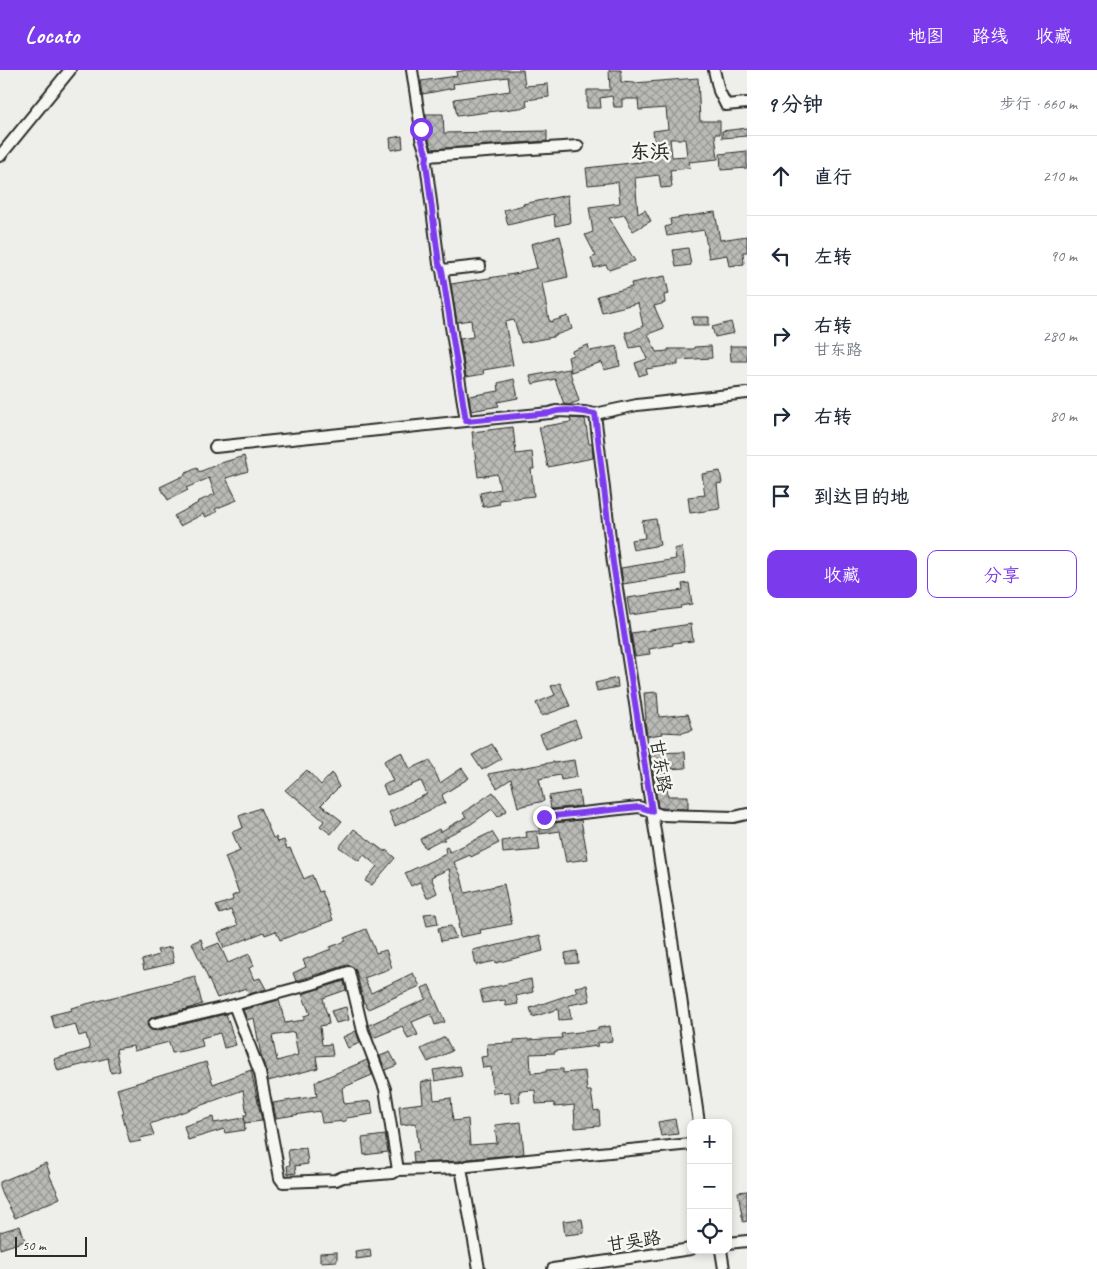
<!DOCTYPE html>
<html lang="zh">
<meta charset="utf-8">
<style>
:root{--surface:#fff;--page:#f6f6f7;--text:#1f2937;--muted:#747a83;--line:#e0e1e3;--accent:#7c3aed}
body{margin:0;font-family:Caveat,"LXGW WenKai TC",sans-serif;background:var(--page);color:var(--text)}
.controls{position:absolute;right:15px;bottom:15px;display:grid;overflow:hidden;border-radius:10px;box-shadow:0 2px 8px #0003}
.controls button{width:45px;height:45px;display:grid;place-items:center;padding:0;border:0;border-bottom:1px solid var(--line);background:var(--surface);color:var(--text);font:25px sans-serif}
.scale{position:absolute;left:15px;bottom:12px;width:72px;box-sizing:border-box;padding-left:5px;border:2px solid #2b2b2b;border-top:0;font-size:14px;line-height:18px;white-space:nowrap;color:#2b2b2b;-webkit-text-stroke:4px #f6f6f2;paint-order:stroke}
.stop{position:absolute;width:15px;height:15px;margin:-11px;border:4px solid #7c3aed;border-radius:50%;background:#fff}
.stop.end{background:#7c3aed;border-color:#fff;box-shadow:0 1px 5px #0008}
.list{margin:0;padding:0;list-style:none}
h2{display:flex;justify-content:space-between;align-items:center;height:65px;margin:0;padding:0 20px;font-size:21px}
h2 small{font-size:16px;font-weight:400;color:var(--muted)}
.list li{display:grid;grid-template-columns:32px 1fr auto;gap:15px;align-items:center;box-sizing:border-box;height:80px;padding:0 20px;border-top:1px solid var(--line)}
.list b{display:block;font-size:19px;white-space:nowrap}
.list p{margin:0;font-size:16px;white-space:nowrap;color:var(--muted)}
.list em{font-size:16px;font-style:normal;color:var(--muted)}
.actions{display:flex;gap:10px;padding:15px 20px}
.actions a{flex:1;padding:11px 0;border:1px solid var(--accent);border-radius:10px;text-align:center;font-size:18px;color:var(--accent)}
.actions .main{background:var(--accent);color:#fff}
.icon{flex:none;width:28px;height:28px;fill:none;stroke:currentColor;stroke-width:2;stroke-linecap:round;stroke-linejoin:round}
.map{position:relative;flex:none;width:747px;height:1199px;overflow:hidden}
header{display:flex;align-items:center;gap:30px;box-sizing:border-box;height:70px;padding:0 25px;background:var(--accent);color:#fff}
header strong{font-size:24px}
nav{display:flex;gap:28px;margin-inline-start:auto;font-size:18px}
main{display:flex}
aside{flex:1;background:var(--surface)}
.map>svg:first-child{display:block}
</style>
<header>
<strong>Locato</strong>
<nav><a>地图</a><a>路线</a><a>收藏</a></nav>
</header>
<main>
<div class="map">
<svg width="747" height="1199" viewBox="0 0 747 1199">
<defs>
<pattern id="building-cross-hatch" width="8" height="8" patternUnits="userSpaceOnUse" patternTransform="scale(1.25)"><rect width="8" height="8" fill="#babab7"/><path d="M0 0l8 8M0 8l8-8" fill="none" stroke="#979795"/></pattern>
</defs>
<rect width="100%" height="100%" fill="#eeeeea"/>
<filter id="ink" filterUnits="userSpaceOnUse"><feTurbulence type="fractalNoise" baseFrequency=".02" numOctaves="2"/><feDisplacementMap in="SourceGraphic" scale="10" xChannelSelector="R" yChannelSelector="G"/><feConvolveMatrix kernelMatrix="1 2 1 2 8 2 1 2 1" color-interpolation-filters="sRGB"/></filter>
<g filter="url(#ink)">
<!-- building -->
<path fill="url(#building-cross-hatch)" stroke="#2b2b2b" fill-rule="evenodd" d="M467,0H523L525,16L548,14L549,27L526,30L527,37L457,46L454,29L510,21L508,7L453,14L454,18L423,24L421,11L457,6L456,2Z
M609,0H621V12L634,13L698,8L700,51H720V64H715L718,89L689,92L690,98L670,100L672,117L661,118L659,105L635,108L638,144L645,140L651,151L633,161L625,145L609,148L635,191L609,200L606,195L594,198L591,188L596,186L585,165L593,162L589,137L620,133L618,112L588,115L586,98L657,90L653,61L668,59L666,38L639,40L638,29H622V37H614L612,26L600,28L601,38H587V20H610ZM670,69H685L687,86L672,87Z
M426,44H443L444,63L547,61V71L432,79L428,67Z
M747,58V66L722,68V61Z
M402,66L403,78L391,80L390,68Z
M747,81V98L721,100L720,84Z
M568,125L570,153L555,156L554,144L508,155L504,140L524,135L523,134Z
M715,142L720,170L747,166V182H743L744,194L729,196L727,185L709,188L704,160L667,166L665,157L671,155L670,149Z
M560,166L564,182H563L568,207L542,213L549,250H550V252L568,246L572,259L553,266V267L521,273L514,250L505,252L513,295L483,300L484,304L466,307L460,269L473,267L471,250L457,252L451,214L520,203V202L537,198L531,174Z
M688,178L691,195L676,197L673,180Z
M665,206L669,224L664,225L665,233L654,236L664,258L648,264L656,282L668,281V279H694V277L711,276L712,288L678,290V295H666V296L646,299L647,303L639,306L635,293L647,289L641,276L630,278L625,262H630L643,256L638,233L602,242L597,226L632,217L631,213Z
M692,247H709V255H693Z
M731,252L734,263L715,267L712,257Z
M588,275L590,281L617,276L620,296L604,300L602,292L571,302L568,287L573,285L572,281Z
M730,276H747V291H731Z
M569,299L579,331L568,335L564,334L555,309L533,314L530,306Z
M514,309L518,328L497,332L499,336L471,341L469,326L499,321L498,313Z
M570,348L585,349L589,374H592L593,388L548,397L539,357L571,352Z
M513,357L516,384L532,382L534,399H531L534,426L499,430L500,434L483,437L480,423L500,419L497,404L478,407L472,362Z
M244,386L248,401L226,408L237,430L215,439L217,442L205,447L203,444L180,456L174,446L198,433L197,432L215,424L209,408L186,418L188,420L168,430L160,417L185,405L184,404L197,398L199,402L221,393Z
M720,401L722,413L717,414L720,439L690,443L688,427L705,425L702,404Z
M656,449L660,475L633,480L631,470L645,468L642,451Z
M682,477L686,504L623,514L621,498L676,489L674,479Z
M689,513L692,534L680,536L681,538L630,545L627,528L683,520L682,514Z
M691,554L693,571L673,573V575L649,579L650,584L635,586L631,563Z
M617,608L618,617L597,621L595,613Z
M560,613L570,636L542,646L536,633L555,625L551,616Z
M657,622L659,647L688,644L693,660L682,663L662,662L663,664L647,666L645,650H646L644,623Z
M575,650L581,666L546,679L540,664Z
M492,674L501,689L482,700L472,685Z
M402,682L410,699L430,690L440,713L462,698L469,708L442,725L445,733L395,756L389,742L427,724L421,711L387,725L383,715L393,711L384,691Z
M685,682L686,698L665,699L668,726H688V739L662,738L658,737L650,683Z
M574,690L577,707L561,710L560,705L539,709L544,731L518,737L511,709L497,718L488,704L554,692V693Z
M307,700L321,715L332,703L339,717L321,735L342,751L331,764L320,756L324,751L294,726L293,727L285,720Z
M579,721L581,736L551,739L549,726Z
M493,722L507,740L498,747L492,739L471,754L443,768L445,770H440L425,778L420,769L439,759L440,762L466,747L463,743Z
M260,738L273,768L276,767L278,772L284,770L287,779L290,778L304,809L312,805L319,822L322,821L333,850L280,870L276,861L265,865L264,862L224,878L218,863L238,855L231,840L220,844L216,836L233,830L232,826L239,823L225,787L240,781L232,762L243,758L239,746Z
M581,750L588,789L566,792L560,761L540,764L539,752L545,754Z
M354,759L385,782L386,780L395,788L372,815L365,811L377,796L364,785L359,791L339,777Z
M537,761L540,780L503,783L502,771L527,767L526,762Z
M492,762L499,773L471,787L470,785L454,792L461,806L465,823L504,814L512,854L480,860L481,863L460,867L458,854H460L449,799L431,807L437,823L427,828L420,812L411,816L405,803L446,784L445,778L447,777L450,782Z
M436,843L438,854L427,856L424,844Z
M451,856L456,868L441,871L438,858Z
M366,859L376,883L386,880L392,898L364,908L371,923L413,903L420,916L368,939L363,930L356,900L351,896L347,895L296,911L293,903L306,897L303,890L331,879L330,877L346,871L344,868Z
M540,865L543,881L496,893V891L476,895L473,880L490,876V877Z
M201,869L204,879L219,873L228,893L249,884L254,896L249,898L254,910L260,908L266,919L249,924L246,918L217,928L192,873Z
M171,877L174,893L144,900L142,890L159,885L157,880Z
M577,881L578,893L566,894L565,883Z
M195,906L202,934L187,939L152,947L148,952L147,955L149,958L152,960L156,961L226,944L236,975L224,978L220,963L201,968L203,976L188,980L172,983L169,972L134,981L133,976L116,979L120,1001L111,1003L108,988L58,1001L54,989L90,979L86,964L79,966L75,954L55,959L51,945L72,940L71,938Z
M531,909L533,922L516,926L518,934L506,936L505,930L483,933L480,920Z
M344,911L346,920L323,928L326,942H327L329,954L320,956L322,975L331,974L333,985L316,986L318,998L268,1011L266,1001L261,985L254,948L247,950L243,940L279,930L285,953L304,950V946L310,944L302,924ZM294,962L298,985L277,991L272,966Z
M429,915L445,952L435,955L431,944L412,952L418,965L408,969L402,956L373,968L369,955L426,929L422,918Z
M587,915L590,931L569,935L571,949L559,950L558,939L533,947L530,938L577,922L575,917Z
M346,937L349,950L336,953L331,941Z
M610,956L612,971L597,973L598,976L555,981V983L530,984L531,1003L546,1002V1000L563,999V1003L585,1001L587,1021H591L594,1041L599,1040L600,1056L575,1058L574,1035L555,1037L554,1033L536,1034L535,1020L519,1021L520,1032L511,1033L510,1022L493,1023L491,997L483,998L481,987L488,986L487,974L514,973V970L528,969V970L562,968L561,964L598,960V958Z
M356,961L360,973L348,978L343,967Z
M445,967L452,981L428,992L421,979Z
M390,982L397,995L385,1000L380,986Z
M367,990L372,1005L342,1018L344,1034L371,1031L373,1044L346,1048V1051L322,1053L320,1041L276,1048L273,1033L317,1026L315,1012Z
M206,992L213,1014L251,1000L262,1051L245,1053L244,1045H247L243,1020L150,1054L154,1065L140,1068L141,1071L130,1073L122,1044L124,1043L117,1019Z
M460,996L462,1006L435,1011L433,1000Z
M432,1010L434,1030L451,1028L453,1051L468,1049L470,1075L497,1073L495,1055L521,1052L524,1084L467,1089L460,1091L414,1093L413,1082L419,1081L416,1053L401,1055L399,1036L423,1033L421,1012Z
M213,1047L214,1053L244,1048L245,1060L225,1063L224,1059L188,1070L184,1056Z
M675,1049L678,1064L661,1066L658,1052Z
M385,1065L388,1082L364,1085L362,1068Z
M306,1078L308,1094L295,1096L296,1103L288,1104L287,1096L290,1095L288,1080Z
M46,1093L50,1104H49L60,1128L15,1148L3,1125L0,1117V1112Z
M747,1121V1151L743,1152L738,1122Z
M582,1149L584,1163L565,1165L563,1151Z
M20,1156L25,1171L0,1179V1162Z
M370,1179L371,1187L356,1189L355,1181Z
M337,1182V1191L320,1192V1183Z"/>
<g fill="none" stroke-linecap="round" stroke-linejoin="round">
<defs>
<path id="minor" d="M412,0L421,59V68L427,86L426,93L439,194L442,200L466,351
M714,0L719,21L726,35L747,33
M0,86L70,0
M427,86L578,76
M442,200L480,196
M595,344L613,493L680,921L699,1053
M215,377L466,351L550,343L556,341L585,342L595,344L637,335L747,323
M544,747L639,737L661,745L734,747L747,744
M234,935L260,1003L280,1108L283,1112L336,1110L343,1107L393,1103L398,1100L461,1098L468,1096L691,1074
M154,954L234,935L312,914L349,902L363,961L385,1019L398,1100
M461,1098L479,1199
M728,1173L747,1171
M721,1180L724,1199
M553,1199L691,1179"/>
</defs>
<!-- minor casing -->
<use href="#minor" stroke="#2b2b2b" stroke-width="14"/>
<!-- minor -->
<use href="#minor" stroke="#f6f6f2" stroke-width="10"/>
</g>
</g>
<g fill="none" stroke-linecap="round" stroke-linejoin="round" filter="url(#ink)">
<!-- route -->
<path stroke="#7c3aed" stroke-width="6" d="M421,59V68L427,86L426,93L439,194L442,200L466,351L550,343C562,338 583,341 595,344L613,493L652,741L639,737L544,747"/>
</g>
<g text-anchor="middle" stroke-width="5" stroke-linejoin="round" paint-order="stroke">
<!-- street labels -->
<g font-size="18" fill="#2b2b2b" stroke="#f6f6f2">
<text transform="translate(661 696) rotate(81)" y="6">甘东路</text>
<text transform="translate(634 1171) rotate(-8)" y="6">甘吴路</text>
</g>
<!-- quarter labels -->
<g font-size="20" font-weight="bold" fill="#2b2b2b" stroke="#f6f6f2">
<text x="650" y="88">东浜</text>
</g>
</g>
</svg>
<div class="controls">
<button>+</button>
<button>−</button>
<button><svg class="icon" aria-label="locate" viewBox="0 0 24 24"><circle cx="12" cy="12" r="6"/><path d="M12 2v4M12 18v4M2 12h4M18 12h4"/></svg></button>
</div>
<div class="scale">50 m</div>
<div class="stop" style="left:421px;top:59px"></div>
<div class="stop end" style="left:544px;top:747px"></div>
</div>
<aside>
<h2>9 分钟<small>步行 · 660 m</small></h2>
<ul class="list">
<li><svg class="icon" aria-label="ahead" viewBox="0 0 24 24"><path d="M12 20V5M6 11l6-6 6 6"/></svg><div><b>直行</b></div><em>210 m</em></li>
<li><svg class="icon" aria-label="left" viewBox="0 0 24 24"><path d="M17 20v-9H6M10 6l-5 5 5 5"/></svg><div><b>左转</b></div><em>90 m</em></li>
<li><svg class="icon" aria-label="right" viewBox="0 0 24 24"><path d="M7 20v-9h11M14 6l5 5-5 5"/></svg><div><b>右转</b><p>甘东路</p></div><em>280 m</em></li>
<li><svg class="icon" aria-label="right" viewBox="0 0 24 24"><path d="M7 20v-9h11M14 6l5 5-5 5"/></svg><div><b>右转</b></div><em>80 m</em></li>
<li><svg class="icon" aria-label="arrive" viewBox="0 0 24 24"><path d="M6 21V4h12l-3 4 3 4H6"/></svg><div><b>到达目的地</b></div></li>
</ul>
<div class="actions"><a class="main">收藏</a><a>分享</a></div>
</aside>
</main>
